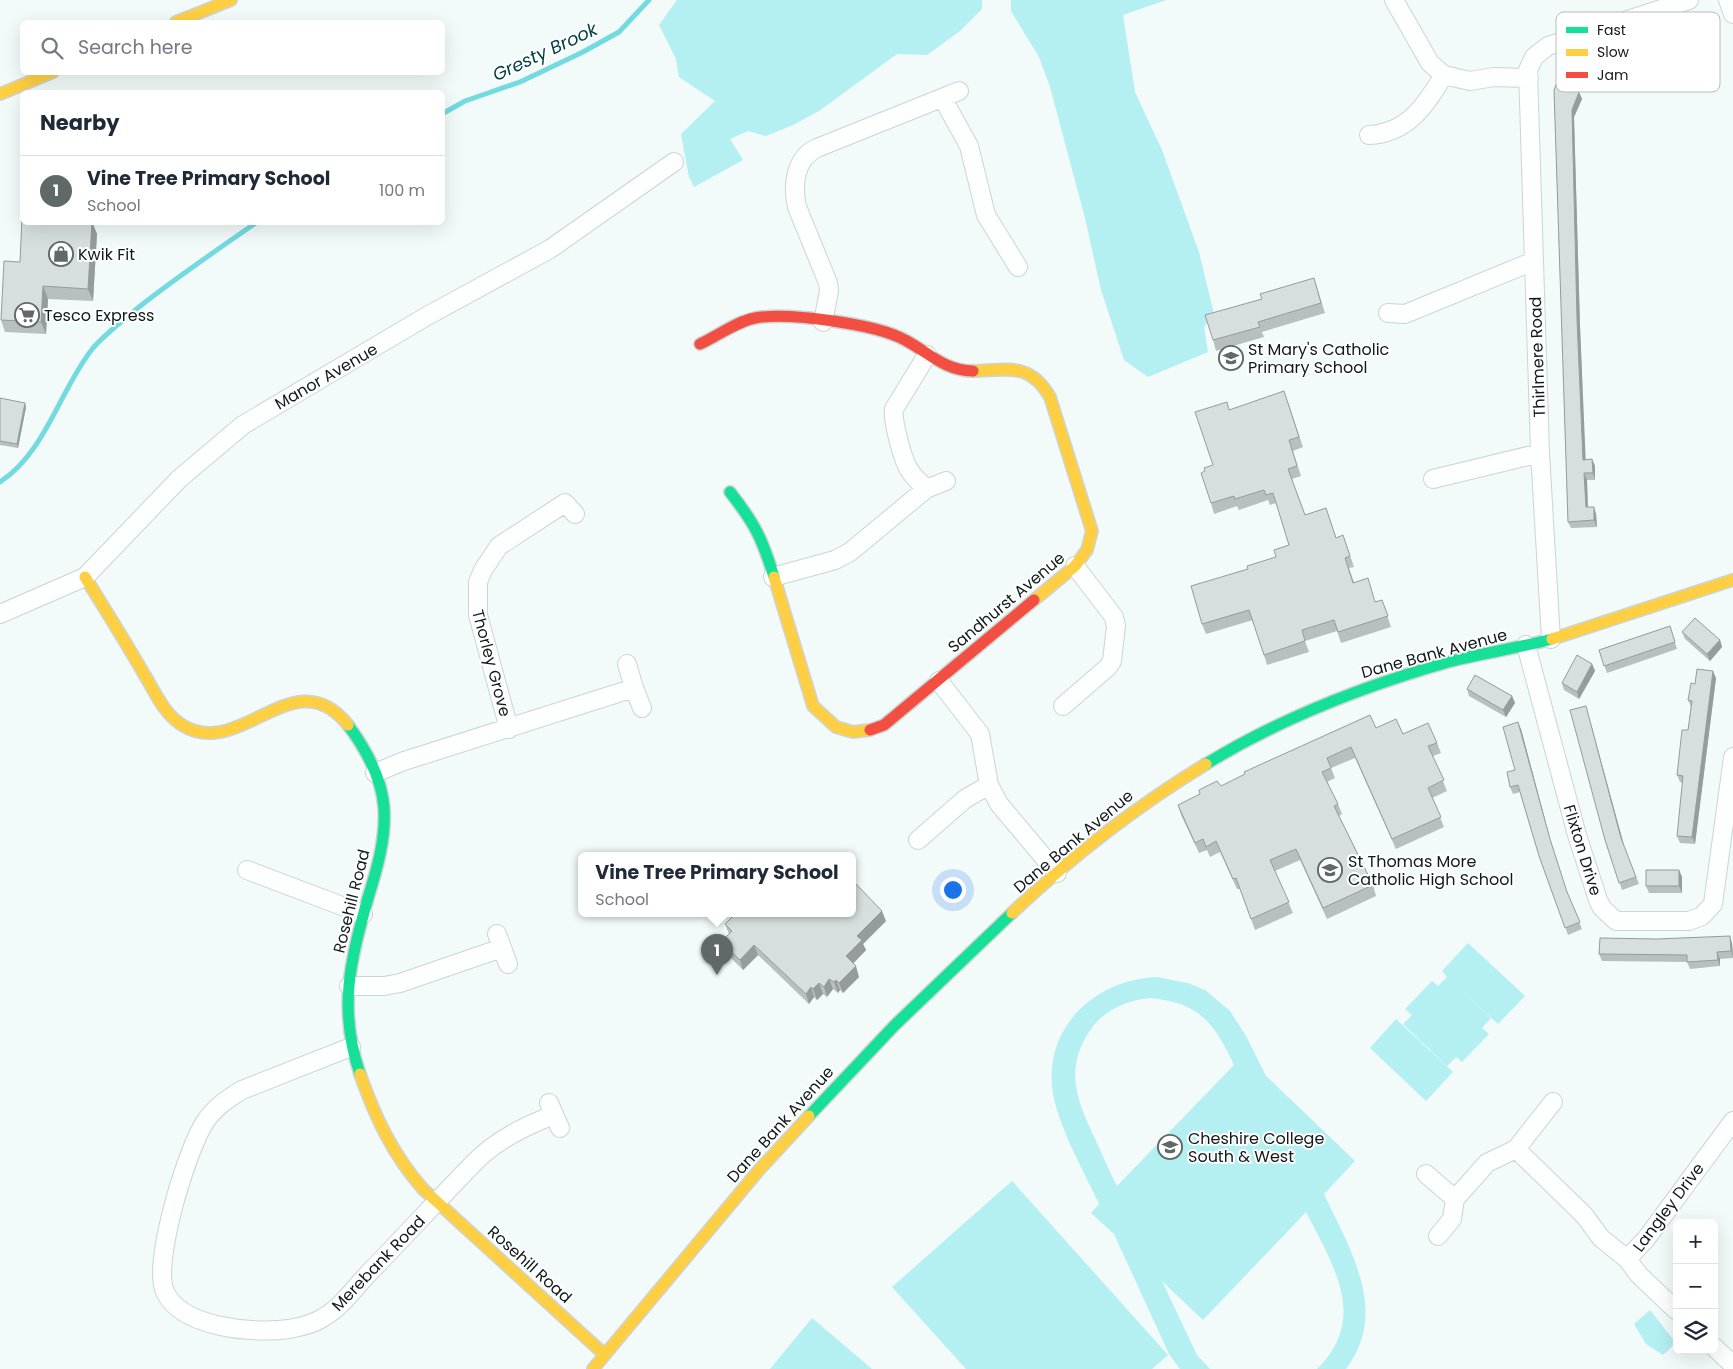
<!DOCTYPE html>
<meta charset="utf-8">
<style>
:root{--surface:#fff;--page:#f6f6f7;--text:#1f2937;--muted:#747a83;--line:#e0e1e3;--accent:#606868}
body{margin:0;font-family:Poppins,sans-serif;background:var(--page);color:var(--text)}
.controls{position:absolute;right:15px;bottom:15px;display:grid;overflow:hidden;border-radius:8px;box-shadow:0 5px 20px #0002}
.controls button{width:45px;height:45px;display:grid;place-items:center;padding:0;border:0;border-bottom:1px solid var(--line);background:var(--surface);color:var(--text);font:25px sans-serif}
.you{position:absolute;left:952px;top:889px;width:18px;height:18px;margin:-12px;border:4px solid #fff;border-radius:50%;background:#1a73e8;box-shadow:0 0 0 8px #1a73e833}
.badge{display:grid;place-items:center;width:32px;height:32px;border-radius:50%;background:var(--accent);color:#fff;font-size:16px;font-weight:700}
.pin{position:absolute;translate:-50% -41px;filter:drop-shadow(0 1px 2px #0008)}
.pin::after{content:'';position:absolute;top:26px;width:18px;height:15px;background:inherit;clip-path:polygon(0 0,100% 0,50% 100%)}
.popup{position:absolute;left:578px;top:852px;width:278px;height:65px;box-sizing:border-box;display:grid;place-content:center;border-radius:8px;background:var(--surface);filter:drop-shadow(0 1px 4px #0005);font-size:16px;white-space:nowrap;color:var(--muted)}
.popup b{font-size:19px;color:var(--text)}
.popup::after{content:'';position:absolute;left:50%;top:100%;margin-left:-10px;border:10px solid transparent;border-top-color:var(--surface)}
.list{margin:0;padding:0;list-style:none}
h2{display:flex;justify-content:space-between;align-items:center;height:65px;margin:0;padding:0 20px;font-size:21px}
h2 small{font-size:16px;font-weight:400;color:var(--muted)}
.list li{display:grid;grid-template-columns:32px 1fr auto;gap:15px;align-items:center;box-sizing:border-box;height:70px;padding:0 20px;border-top:1px solid var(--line)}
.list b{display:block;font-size:19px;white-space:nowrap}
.list p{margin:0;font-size:16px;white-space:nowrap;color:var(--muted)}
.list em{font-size:16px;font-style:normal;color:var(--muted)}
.icon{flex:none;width:28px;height:28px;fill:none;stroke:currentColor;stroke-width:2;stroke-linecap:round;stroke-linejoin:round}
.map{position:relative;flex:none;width:1733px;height:1369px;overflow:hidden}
.search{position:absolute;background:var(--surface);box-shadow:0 5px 20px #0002;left:20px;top:20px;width:425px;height:55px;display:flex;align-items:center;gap:12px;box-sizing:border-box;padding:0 18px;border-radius:8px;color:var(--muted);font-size:19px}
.panel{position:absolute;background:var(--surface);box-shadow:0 5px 20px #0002;left:20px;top:90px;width:425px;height:135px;border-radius:8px}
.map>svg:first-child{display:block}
</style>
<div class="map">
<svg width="1733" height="1369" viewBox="0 0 1733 1369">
<rect width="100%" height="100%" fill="#f2fafa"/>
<!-- green -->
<path fill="#b4eff2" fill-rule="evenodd" d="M677,0H982V9L960,31L927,55L897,54L819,111L793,125L766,136L748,131L730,139L743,160L694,187L689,177L681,134L715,101L679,77L676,59L659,25Z
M1011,0H1166L1123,15L1135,92L1162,150L1199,252L1214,314L1204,327L1208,352L1148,377L1124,360L1101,290L1085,218L1050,87L1039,57L1011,11Z
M1468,943L1525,996L1498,1024L1455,984L1491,1018L1482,1028L1489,1034L1462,1062L1456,1057L1447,1066L1403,1024L1412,1015L1405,1009L1432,981L1438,986L1447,977L1442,971Z
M1157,977L1188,983L1205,990L1230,1011L1246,1036L1266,1076L1355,1161L1324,1194C1349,1248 1390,1311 1346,1369H1317C1369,1318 1333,1265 1306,1212L1203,1320L1162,1281L1197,1355L1210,1369H1180L1169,1354L1114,1234L1091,1213L1099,1204C1085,1174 1067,1142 1057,1110C1034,1039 1087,980 1157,977ZM1151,998C1200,1003 1214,1023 1234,1065L1117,1186C1109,1171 1103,1156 1096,1141C1077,1101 1063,1069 1091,1029C1105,1009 1128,1000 1151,998Z
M1396,1019L1453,1072L1426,1101L1370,1048Z
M1012,1181L1168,1355L1152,1369H966L892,1287Z
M1650,1310L1676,1343L1663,1355L1646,1344L1634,1324Z
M812,1318L872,1369H770Z"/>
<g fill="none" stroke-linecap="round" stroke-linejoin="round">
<!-- stream -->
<path stroke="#73dae0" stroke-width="5" d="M442,114L465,101L520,82L583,52L619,32L649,0
M0,482C46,452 60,389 93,348C106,333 124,320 139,307C177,277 217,250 257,222"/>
<defs>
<path id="street" d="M1394,0L1430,63L1444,75L1470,81L1494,77L1529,78
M1728,0L1733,14
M943,99L969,146L986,215L1018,267
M1369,135C1408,133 1425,106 1444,75
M1388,313L1405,314L1534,261
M823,322L829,291L828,283L797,207C792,185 795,158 817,148L959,91
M1433,479L1540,453
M926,489L946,481
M773,577L835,560L850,552L926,489C921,483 914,478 910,471C903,462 892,420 894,409L927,355
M0,614L85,577L179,479L243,425L427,316L550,249L674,162
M1551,639L1540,453L1528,70L1534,57L1548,46L1689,0
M1526,645L1577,835L1598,900L1602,908L1616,921H1689L1702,916L1713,904L1733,757
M627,664L634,688
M939,681L980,734L989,785L999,804L1057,873
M1063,706L1108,667L1112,661L1116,626L1114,617L1075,566
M509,729L478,615V582L483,570L499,546L565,503L575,514
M375,773L404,761L634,688L642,708
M918,840L965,799L989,785
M247,870L363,914
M497,934L508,964
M349,986H384L400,983L502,948
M351,1047L242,1090C227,1099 214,1108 205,1122C187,1149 152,1263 165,1292C182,1328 254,1334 289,1329C301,1327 314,1324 324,1317C341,1307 354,1289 367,1275C402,1239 436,1202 471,1166C493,1142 524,1126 554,1115
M549,1103L560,1128
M1516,1149L1553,1102
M1426,1174L1455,1199
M1438,1236L1452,1219L1455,1199L1487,1163L1516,1149L1584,1215L1601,1238L1627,1259
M1677,1311L1639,1275L1627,1259L1646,1239L1733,1121
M1714,1347L1733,1365"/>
<path id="fast" d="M730,492C755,524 762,538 774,577
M348,725C365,748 382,779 384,808C386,839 377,869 368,898C350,962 338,1009 360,1074
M1206,764C1281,718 1364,686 1448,662C1483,653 1518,648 1552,639
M809,1116L895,1025L1012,913"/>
<path id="slow" d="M176,22L231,0
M0,94L53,72
M973,371C1008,370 1030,362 1050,397L1092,531L1087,550L1075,566L1034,600
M85,577C105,609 125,641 144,674C155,692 164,714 182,725C240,762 294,657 348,725
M774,577L813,706L836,727L853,732L870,730
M1552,639L1733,580
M1012,913C1071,857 1137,806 1206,764
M360,1074C375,1117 393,1155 423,1189L605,1355
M593,1369L759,1170L809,1116"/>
<path id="jam" d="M700,344C718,336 735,322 755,318C788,312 876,324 905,340C928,352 945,371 973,371
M870,730L884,725L1034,600"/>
</defs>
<!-- street casing -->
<use href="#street" stroke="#ccd4d4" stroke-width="20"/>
<!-- fast casing -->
<use href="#fast" stroke="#ccd4d4" stroke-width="14"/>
<!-- slow casing -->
<use href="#slow" stroke="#ccd4d4" stroke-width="14"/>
<!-- jam casing -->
<use href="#jam" stroke="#ccd4d4" stroke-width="14"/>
<!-- street -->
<use href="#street" stroke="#fdfefe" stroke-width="18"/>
<!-- fast -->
<use href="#fast" stroke="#16e098" stroke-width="11"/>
<!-- slow -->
<use href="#slow" stroke="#ffcf43" stroke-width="11"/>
<!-- jam -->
<use href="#jam" stroke="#f24e42" stroke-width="11"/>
</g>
<!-- wall -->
<path fill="#b8bfbf" d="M1554,90L1578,92H1579L1582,99L1574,117L1580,326L1585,460L1592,459L1595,466V480H1587L1588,507H1594L1596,514L1597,527L1571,528L1568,522Z
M22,222H92L97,234L93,301L48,299L46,334L5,332L1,320L20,262Z
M1314,278L1325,313L1262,332L1264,337L1216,351L1213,340L1262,299Z
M0,398L26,407L18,448L0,445Z
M1288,402L1303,447L1293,451L1301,476L1292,479L1305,515L1326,508L1336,538L1347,546L1354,567L1349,568L1354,582L1376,602L1382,600L1391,627L1341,643L1337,631L1305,641L1309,652L1267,665L1253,620L1206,634L1202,624L1248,569L1276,557L1289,545L1276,503L1270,505L1268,500L1239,510L1237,506L1214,514L1211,503L1205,471L1213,465L1230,410Z
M1670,626L1677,649L1607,673L1599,650Z
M1682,632L1720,640L1722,647L1710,661L1685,639Z
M1592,664L1595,671L1579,699L1564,690L1562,683Z
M1716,678L1695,844L1680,843L1677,836L1683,783L1680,782L1677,775L1688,730L1691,707L1688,700L1695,684Z
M1467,689L1512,696L1515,703L1506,717L1469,696Z
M1588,713L1623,844L1639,884L1622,890L1605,840Z
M1376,728L1437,743L1441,753L1433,756L1447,791L1432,798L1444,827L1396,849L1355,758L1331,768L1335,778L1327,782L1338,804L1342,814L1339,816L1373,885L1376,896L1327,919L1300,860L1275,871L1293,913L1255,930L1240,889H1237L1220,852L1210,857L1207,850L1199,853L1181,815L1178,805L1221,786Z
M1521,729L1552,846L1568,895L1582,929L1568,935L1539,856L1520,792L1513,794L1510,787L1515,770Z
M1679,870L1682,877V893H1649L1646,886Z
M886,921L863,944L866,950L853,963L859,977L843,993L840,990L838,993L833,989L827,997L823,994L817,1000L814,997L809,1004L758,955L743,970L725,952L721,942L729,934L725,924Z
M1732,943L1733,958L1720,959V966L1690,969L1687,962L1602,961L1599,954Z"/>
<!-- shaded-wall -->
<path fill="#969b9b" d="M1575,84L1578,91L1573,90Z
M1579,92L1582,99L1574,117L1580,326L1586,467L1583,460L1577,319L1572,110Z
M92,222L97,234L93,301L88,289Z
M43,286L48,299L46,334L41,322Z
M25,403L26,407L18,448L17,444Z
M1592,459L1595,466V480L1593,473Z
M1584,473L1587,480L1588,514L1586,507Z
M1594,507L1596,514L1597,527L1594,520Z
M1720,640L1722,647L1710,661L1707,654Z
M1592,664L1595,671L1579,699L1577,692Z
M1713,671L1716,678L1695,844L1692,837Z
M1512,696L1515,703L1506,717L1503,710Z
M1586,706L1588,713L1624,845L1621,838Z
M1518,722L1521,729L1552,846L1550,839Z
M1679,870L1682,877V893L1679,886Z
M882,911L886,921L863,944L866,950L850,967L846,956L857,936Z
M1730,936L1732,943L1733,958L1731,951Z
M754,945L758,955L743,970L740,960Z
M1717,952L1720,959V966L1718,960Z
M856,966L859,977L843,993L839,983Z
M829,979L833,989L827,997L824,987Z
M836,980L840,990L838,993L834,982Z
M819,983L823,994L817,1000L813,989Z
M811,987L814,997L809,1004L806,994Z"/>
<!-- building -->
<path fill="#d6dede" stroke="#969b9b" d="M1559,77L1575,84L1573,90L1579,92L1572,110L1577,319L1583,460L1592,459L1593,473H1584L1586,507H1594V520L1568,522L1554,90Z
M22,217V222H92L88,289L43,286L41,322L1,320L4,261L20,262Z
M1314,278L1321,303L1258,322L1260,327L1213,340L1205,315L1262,299L1260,294Z
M1284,391L1299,437L1289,440L1297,466L1288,469L1305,515L1326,508L1336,538L1343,535L1350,556L1345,558L1353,583L1368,578L1375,602L1382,600L1388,616L1338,632L1334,620L1302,630L1305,641L1264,655L1249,610L1202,624L1191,586L1248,569L1247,566L1276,557L1274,550L1289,545L1273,493L1266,495L1264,490L1235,499L1234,496L1211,503L1201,473L1205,471L1204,468L1213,465L1195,412L1227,402L1229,410Z
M0,398L25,403L17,444L0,441Z
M1695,618L1720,640L1707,654L1682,632Z
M1670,626L1675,642L1604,666L1599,650Z
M1577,655L1592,664L1577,692L1562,683Z
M1697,669L1713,671L1692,837L1677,836L1683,776L1677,775L1682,730H1688L1692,701L1688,700L1691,683L1695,684Z
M1475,675L1512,696L1503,710L1467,689Z
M1586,706L1621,838L1636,877L1619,883L1605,840L1570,710Z
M1370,715L1376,728L1396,719L1403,734L1428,723L1437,743L1428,746L1444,780L1428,788L1441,817L1392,839L1351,747L1327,758L1331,768L1322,772L1338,804L1334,806L1373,885L1323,908L1296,849L1270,860L1289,902L1251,919L1236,878L1233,879L1216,841L1206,847L1203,839L1195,843L1178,805L1200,794L1199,790L1217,781L1221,786L1245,774L1244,772Z
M1518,722L1550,839L1567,892L1580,922L1565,928L1539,856L1518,785L1510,787L1507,772L1515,770L1503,727Z
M1646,870H1679V886H1646Z
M854,882L882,911L857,936L862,940L846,956L856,966L839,983L836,980L834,982L829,979L824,987L819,983L813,989L811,987L806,994L754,945L740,960L721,942L732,931L725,924L735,914H852V884Z
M1730,936L1731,951L1717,952L1718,960L1687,962V955L1599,954L1600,938L1657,939Z"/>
<!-- icons -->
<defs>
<symbol id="shop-ring" viewBox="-11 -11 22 22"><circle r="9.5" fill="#fff" stroke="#606868" stroke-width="1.5"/><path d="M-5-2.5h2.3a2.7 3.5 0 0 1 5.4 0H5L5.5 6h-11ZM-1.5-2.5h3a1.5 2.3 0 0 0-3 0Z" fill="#606868"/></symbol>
<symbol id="supermarket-ring" viewBox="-11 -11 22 22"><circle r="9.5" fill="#fff" stroke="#606868" stroke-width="1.5"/><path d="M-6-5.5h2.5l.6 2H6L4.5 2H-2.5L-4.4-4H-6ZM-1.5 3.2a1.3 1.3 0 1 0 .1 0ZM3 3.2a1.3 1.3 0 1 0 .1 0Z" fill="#606868"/></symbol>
<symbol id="school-ring" viewBox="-11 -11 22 22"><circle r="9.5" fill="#fff" stroke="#606868" stroke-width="1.5"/><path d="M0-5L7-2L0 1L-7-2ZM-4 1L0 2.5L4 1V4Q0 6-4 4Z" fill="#606868"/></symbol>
<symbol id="university-ring" viewBox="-11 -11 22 22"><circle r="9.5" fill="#fff" stroke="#606868" stroke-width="1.5"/><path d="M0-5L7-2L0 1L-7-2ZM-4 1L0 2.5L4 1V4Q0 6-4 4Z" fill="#606868"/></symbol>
</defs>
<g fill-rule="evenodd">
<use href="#shop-ring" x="47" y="240" width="28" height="28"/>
<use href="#supermarket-ring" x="13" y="301" width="28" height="28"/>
<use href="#school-ring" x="1217" y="344" width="28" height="28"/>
<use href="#school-ring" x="1316" y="856" width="28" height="28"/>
<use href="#university-ring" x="1156" y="1133" width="28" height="28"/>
</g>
<g text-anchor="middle" stroke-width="4" stroke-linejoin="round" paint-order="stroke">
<!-- poi labels -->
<g font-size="16" fill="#111a1a" stroke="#fff" text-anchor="start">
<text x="78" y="260">Kwik Fit</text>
<text x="44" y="321">Tesco Express</text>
<text x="1248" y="355">St Mary's Catholic<tspan x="1248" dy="18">Primary School</tspan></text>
<text x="1348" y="867">St Thomas More<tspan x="1348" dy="18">Catholic High School</tspan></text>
<text x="1188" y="1144">Cheshire College<tspan x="1188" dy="18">South &amp; West</tspan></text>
</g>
<!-- street labels -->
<g font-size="16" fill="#111a1a" stroke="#fff">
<text transform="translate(1537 357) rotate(-92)" y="6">Thirlmere Road</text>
<text transform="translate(326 376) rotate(-30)" y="6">Manor Avenue</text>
<text transform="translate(1006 602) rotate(-40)" y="6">Sandhurst Avenue</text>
<text transform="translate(1434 653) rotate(-15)" y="6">Dane Bank Avenue</text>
<text transform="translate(492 663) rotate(75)" y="6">Thorley Grove</text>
<text transform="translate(1073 841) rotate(-40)" y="6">Dane Bank Avenue</text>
<text transform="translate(1583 850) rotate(73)" y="6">Flixton Drive</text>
<text transform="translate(351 901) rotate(-76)" y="6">Rosehill Road</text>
<text transform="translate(780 1124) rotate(-48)" y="6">Dane Bank Avenue</text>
<text transform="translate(1668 1207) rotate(-53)" y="6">Langley Drive</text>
<text transform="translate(378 1263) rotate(-46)" y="6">Merebank Road</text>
<text transform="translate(530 1264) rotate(42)" y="6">Rosehill Road</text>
</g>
<!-- water labels -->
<g font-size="18" font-style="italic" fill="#004145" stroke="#fff">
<text transform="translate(545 52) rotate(-25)" y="6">Gresty Brook</text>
</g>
</g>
<!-- legend -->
<rect x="1556" y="12" width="164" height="80" rx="8" fill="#fff" stroke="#b8baba" stroke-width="1"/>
<rect x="1566" y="27" width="22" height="6" fill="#16e098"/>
<rect x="1566" y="49" width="22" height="7" fill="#ffcf43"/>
<rect x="1566" y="72" width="22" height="6" fill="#f24e42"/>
<g font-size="14" fill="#111a1a">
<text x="1597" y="35">Fast</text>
<text x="1597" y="57">Slow</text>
<text x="1597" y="80">Jam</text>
</g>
</svg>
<div class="controls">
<button>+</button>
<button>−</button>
<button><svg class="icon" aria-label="layers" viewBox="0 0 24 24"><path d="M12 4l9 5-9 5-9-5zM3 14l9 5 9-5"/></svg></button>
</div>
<div class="you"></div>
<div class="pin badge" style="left:717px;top:975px">1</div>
<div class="popup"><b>Vine Tree Primary School</b>School</div>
<div class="search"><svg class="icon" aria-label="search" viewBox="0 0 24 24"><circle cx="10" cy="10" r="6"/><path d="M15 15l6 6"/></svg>Search here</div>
<section class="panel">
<h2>Nearby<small></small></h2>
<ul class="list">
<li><span class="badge">1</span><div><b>Vine Tree Primary School</b><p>School</p></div><em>100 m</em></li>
</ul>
</section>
</div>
